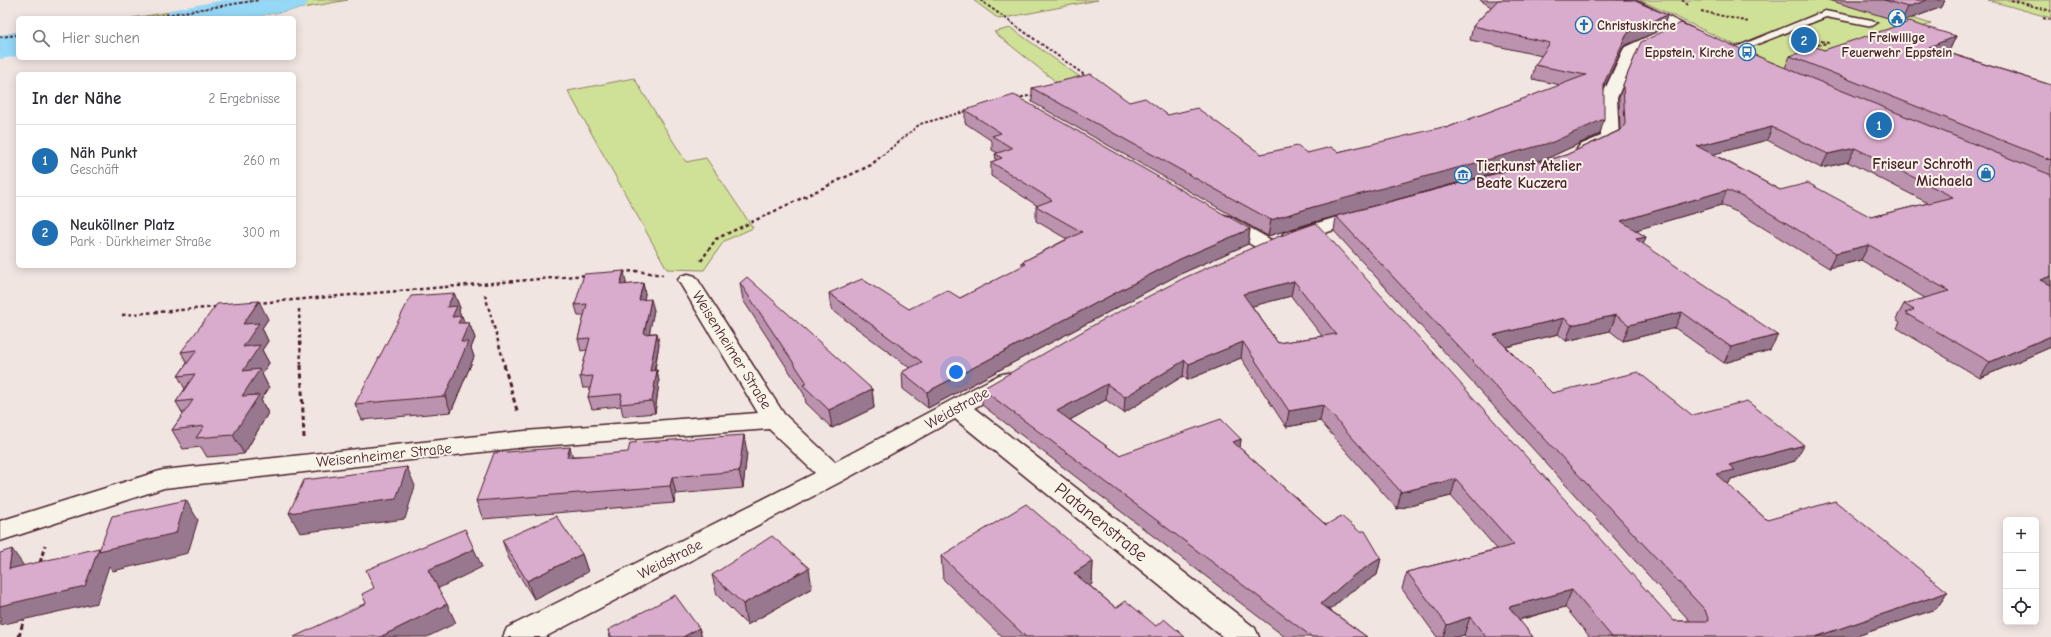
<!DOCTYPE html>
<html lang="de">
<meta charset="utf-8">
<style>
:root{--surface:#fff;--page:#f2f2f3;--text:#2b2b33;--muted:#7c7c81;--line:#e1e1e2;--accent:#1f6fb2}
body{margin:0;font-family:"Comic Neue",sans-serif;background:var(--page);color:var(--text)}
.controls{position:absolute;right:12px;bottom:12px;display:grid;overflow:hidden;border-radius:6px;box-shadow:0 2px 10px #0003}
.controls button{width:36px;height:36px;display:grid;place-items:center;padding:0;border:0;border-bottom:1px solid var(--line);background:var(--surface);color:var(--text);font:20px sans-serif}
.you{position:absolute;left:956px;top:372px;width:14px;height:14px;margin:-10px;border:3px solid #fff;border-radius:50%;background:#1a73e8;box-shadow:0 0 0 6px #1a73e833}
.badge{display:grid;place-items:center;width:26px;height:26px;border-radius:50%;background:var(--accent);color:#fff;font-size:13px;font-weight:700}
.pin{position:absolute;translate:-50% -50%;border:2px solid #fff;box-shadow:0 1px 4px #0006}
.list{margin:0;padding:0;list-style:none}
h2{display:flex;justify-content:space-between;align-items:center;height:52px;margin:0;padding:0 16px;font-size:17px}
h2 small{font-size:13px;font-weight:400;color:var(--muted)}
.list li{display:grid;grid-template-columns:26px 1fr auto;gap:12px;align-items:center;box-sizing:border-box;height:72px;padding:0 16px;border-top:1px solid var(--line)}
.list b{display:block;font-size:15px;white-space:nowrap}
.list p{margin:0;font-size:13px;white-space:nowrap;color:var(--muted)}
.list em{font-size:13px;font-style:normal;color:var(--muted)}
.icon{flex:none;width:22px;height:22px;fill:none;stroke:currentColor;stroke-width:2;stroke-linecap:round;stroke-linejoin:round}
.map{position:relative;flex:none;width:2051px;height:637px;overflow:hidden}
.search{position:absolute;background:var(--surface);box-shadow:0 2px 10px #0003;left:16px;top:16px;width:280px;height:44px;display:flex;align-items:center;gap:10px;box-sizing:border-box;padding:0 14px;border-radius:6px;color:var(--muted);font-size:15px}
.panel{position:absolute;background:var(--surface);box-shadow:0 2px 10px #0003;left:16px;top:72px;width:280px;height:196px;border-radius:6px}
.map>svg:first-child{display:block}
</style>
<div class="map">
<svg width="2051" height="637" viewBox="0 0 2051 637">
<rect width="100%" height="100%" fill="#f1e5e2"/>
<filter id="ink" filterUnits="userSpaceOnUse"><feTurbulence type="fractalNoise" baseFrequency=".025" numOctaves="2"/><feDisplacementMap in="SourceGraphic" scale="8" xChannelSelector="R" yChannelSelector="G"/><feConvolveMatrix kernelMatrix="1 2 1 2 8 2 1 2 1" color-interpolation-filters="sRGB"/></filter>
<g filter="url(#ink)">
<!-- green -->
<path fill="#cfe196" stroke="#8c8060" d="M248,0H348L247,18H132Z
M973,0H1098L999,19Z
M1640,0H1940L1902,15L1931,24L1792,72Z
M1988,0H2051V18Z
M1011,28L1080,77L1060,85L994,32Z
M18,32V51L0,54V36Z
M634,78L686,162L706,158L753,228L724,241L704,270L667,269L568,91Z"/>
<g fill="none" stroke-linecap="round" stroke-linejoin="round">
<!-- river -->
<path fill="#94d7f6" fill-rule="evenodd" d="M224,0H309L304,8L249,18H164L170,10Z
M18,32V56L0,59V35Z"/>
<defs>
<path id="service" d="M1825,11L1872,20L1877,23L1872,26L1826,17L1732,54H1726L1724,52Z"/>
<path id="minor" d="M1666,28L1671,29L1673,32L1671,35L1636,53L1617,98L1619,138C1612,147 1591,155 1580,153L1577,149L1580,145L1601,136V98L1623,50L1625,47Z
M1364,209L1371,211L1374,215L1371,219L1291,243L1284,241L1281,237L1284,233Z
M1224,215L1231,217L1273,241L1276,245L1273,249L1266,251L1259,249L1217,225L1214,221L1217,217Z
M688,274L695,276L698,280L784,414L835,462L999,375L1007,373L1015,375L1019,380L1015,385L974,408L1255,628L1259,637H1223L955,419L842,481L545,637H503L507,628L815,473L769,429L525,447L164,488L0,541V521L163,470L525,431L758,413L678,280L681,276Z"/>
<path id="secondary" d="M1617,0H1635L1707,36L1709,39L1707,42H1697L1619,3Z"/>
</defs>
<!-- service casing -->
<use href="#service" stroke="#4a1f2b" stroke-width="3"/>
<!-- minor casing -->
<use href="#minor" stroke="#4a1f2b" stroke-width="3"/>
<!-- secondary casing -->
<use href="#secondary" stroke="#4a1f2b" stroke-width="3"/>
<!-- path-far2 -->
<path stroke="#4a1f2b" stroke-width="2" stroke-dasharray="3 2" stroke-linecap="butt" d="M980,0L1083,74L1085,78
M1682,0L1688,5
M2011,0L2051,11
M1701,11L1749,22
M146,18L259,0
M2043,18L2051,20
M0,37L18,35
M1808,44L1813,46L1828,43L1818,40
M1016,98L1035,95
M878,159L920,124L967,111"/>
<!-- path-far1 -->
<path stroke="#4a1f2b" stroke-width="2.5" stroke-dasharray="3.5 3" stroke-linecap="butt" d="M701,261L716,239L871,165L879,158
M622,272L637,271L663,275
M485,295L505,366
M257,303L587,275
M299,309L301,366
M122,315L217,307"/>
<!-- path -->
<path stroke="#4a1f2b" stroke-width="3" stroke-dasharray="5 3.5" stroke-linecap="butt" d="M301,365L304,438
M504,365L518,414
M40,563L45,545
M19,637L24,618"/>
<!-- service -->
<use href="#service" fill="#f7f3e8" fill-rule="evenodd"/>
<!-- minor -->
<use href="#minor" fill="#f7f3e8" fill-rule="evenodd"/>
<!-- secondary -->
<use href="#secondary" fill="#f7f3e8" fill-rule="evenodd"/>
</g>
<!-- wall -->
<path fill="#bb93af" stroke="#4a1f2b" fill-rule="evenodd" d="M1480,0H1633L1667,15L1663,29L1624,46L1622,49L1604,87L1600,134L1548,158L1311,223L1268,236L1032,102V88L1129,102L1168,115L1261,154L1338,152L1446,128L1561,85L1532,79L1535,65L1542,56L1470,40L1473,26L1491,7Z
M1829,0H1945L1942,7L1901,22Z
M1956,36L1950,49L1943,51L2051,85V347L1980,378L1897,328L1900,322L1896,319L1904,304L1925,298L1861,260L1829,268L1739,213L1721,205L1635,230L1646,237L1643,244L1770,350L1724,363L1675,328L1623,341L1610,331L1566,341L1558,334L1506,347L1552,393L1692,415L1795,461L1731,479L1728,485L1767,520L1948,592L1936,609L1854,637H1590L1565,607L1519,620L1533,637H1466L1464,635L1457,637H1437L1402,589L1407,572L1497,549L1451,496L1397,509L1320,421L1286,427L1241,358L1187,380L1183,376L1124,413L1106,400L1070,420L1119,455L1241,439L1240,448L1326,525L1381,558L1377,575L1350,592L1330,610L1367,637H1285L982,405V389L1272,239L1674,621H1690L1334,231L1336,216L1566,155L1620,130L1619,98L1623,85L1771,62L1785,68L1790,56L1824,50ZM1767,140L1821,168L1848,162L1928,203L1871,217L1780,190L1713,154ZM1291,296L1322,336L1278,343L1252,306Z
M965,110L1250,229L1248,244L1178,275L928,408L903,389L902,372L910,368L831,309L829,293L909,309L960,298L1022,267V262L1067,239L1036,221V206H1038L991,176V162L996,160L995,154L998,153L992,150V141L965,123Z
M626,282V285L643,283L645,294L644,300L654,310L649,333H657L659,344L655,370H657L659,382L655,413L623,416L621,406L592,409L588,397L591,388H583L580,377L587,350L581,351L578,339L584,316H578L575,305Z
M740,283L872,389L874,408L832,428L806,403L804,394L743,300Z
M454,293L460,308L459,310L461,316H462L464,323H469L475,338L471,348L474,357L451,412L362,420L355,404Z
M268,319L262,328L268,341L262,350L269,363L262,374L269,388L261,400L268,413L244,454L207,457L201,447L183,449L172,430L183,414L176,402L185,389L178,376L187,363L181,352Z
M747,452L743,488L676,494L674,503L483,519L476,501L572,456Z
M502,540L582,554L588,572L534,599L509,559Z
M941,556L1093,561L1092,584L1089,585L1116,608L1156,626L1185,637H1002L943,579Z
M712,575L812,588L747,625L717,595Z
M699,628L702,637H610L608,630Z"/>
<!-- shaded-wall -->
<path fill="#98788f" stroke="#4a1f2b" d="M1927,0H1945L1942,7L1901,22L1908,7Z
M1667,15L1663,29L1624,46L1622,49L1600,97L1604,83L1626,36L1629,32Z
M1956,36L1950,49L1923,59L1929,47Z
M1604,119L1600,134L1548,158L1311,223L1268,236L1271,220L1313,207Z
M1772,127L1767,140L1692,160L1697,146Z
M1855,148L1848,162L1821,168L1828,154Z
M1727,190L1721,205L1616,236L1621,221Z
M1250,229L1248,244L1178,275L928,408L927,392L1180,259Z
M1646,237L1640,252L1636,239Z
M1869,245L1861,260L1829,268L1836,253Z
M624,271L626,282L623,296L620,285Z
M2051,276V288L2040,280Z
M1294,281L1291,296L1241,309L1243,294Z
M643,283L645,294L642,311L639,300Z
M454,293L460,308L459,310L461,317L462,316L467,329L469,323L475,338L471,348L474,357L451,412L445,396L461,342L458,332L447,307Z
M651,299L654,310L647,345L644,334Z
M259,301L268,319L262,328L268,341L262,350L269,363L262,374L269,388L261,400L268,413L244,454L233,435L242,396L243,324Z
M1682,312L1675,328L1623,341L1629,325Z
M1616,315L1610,331L1566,341L1572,325Z
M1564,318L1558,334L1490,351L1494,335Z
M657,333L659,344L652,382L650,371Z
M1778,335L1770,350L1724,363L1731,347Z
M2051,336V347L1980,378L1990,362Z
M1243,342L1241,358L1187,380L1189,364Z
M1185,360L1183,376L1124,413L1125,397Z
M657,370L659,382L655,413L652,401Z
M1107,384L1106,400L1057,427V411Z
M872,389L874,408L832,428L829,410Z
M1323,405L1320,421L1286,427L1289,411Z
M744,435L747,452L743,488L739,471Z
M1241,439L1239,456L1233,442Z
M1804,445L1795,461L1731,479L1727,487L1716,474L1729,465Z
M570,447L575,465L567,457Z
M407,467L415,486L405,519L300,533L289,513Z
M672,477L676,494L674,503L670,486Z
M1456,479L1451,496L1397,509L1401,492Z
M186,500L198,520L188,553L113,571L109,566L97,603L0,625V606L99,548L100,550Z
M12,549L24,566L22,586L9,569Z
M474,549L482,567L437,589L428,570Z
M582,554L588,572L534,599L527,581Z
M1381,558L1377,575L1350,592L1317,621L1321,604L1354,575Z
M1093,561L1092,584L1074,596V573Z
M809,568L812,588L747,625L743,604Z
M1572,590L1565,607L1502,624L1509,607Z
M1948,592L1936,609L1854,637H1815Z
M447,604L456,623L427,637H380Z
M1470,617L1464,635L1457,637H1443L1447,625Z
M699,628L702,637H683Z"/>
<!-- building -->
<path fill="#d9abcc" stroke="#4a1f2b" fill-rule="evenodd" d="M1498,0H1633L1667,15L1629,32L1626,36L1604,83V119L1553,142L1313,207L1271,220L1032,88L1091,74L1129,102L1145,98L1168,115L1197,108L1261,154L1297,146L1307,153L1331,147L1338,152L1443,127L1446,128L1586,75L1535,65L1550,43L1473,26Z
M1884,0H1927L1908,7Z
M1909,22L1956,36L1929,47L2051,85V160L1790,56L1816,47L1824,50Z
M1681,23L1771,62L2051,175V276L2040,280L2051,285V336L1990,362L1905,313L1914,310L1904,304L1949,291L1869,245L1836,253L1745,198L1727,190L1621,221L1646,237L1636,239L1778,335L1731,347L1682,312L1629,325L1616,315L1572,325L1564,318L1494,335L1552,393L1638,372L1692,415L1747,401L1804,445L1729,465L1735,470L1716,474L1767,520L1835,501L1948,592L1815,637H1612L1572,590L1509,607L1533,637H1486L1470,617L1447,625L1407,572L1514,545L1456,479L1401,492L1323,405L1289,411L1243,342L1189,364L1185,360L1125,397L1107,384L1057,411L1119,455L1221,419L1241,439L1233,442L1326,525L1341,516L1359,531H1365L1381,558L1354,575L1321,604L1367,637H1312L982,389L1099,322L1184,278L1272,239L1316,223L1674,621H1709L1705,610L1336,216L1566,155L1621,130L1625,124L1623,85L1641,42ZM1772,127L1828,154L1855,148L1953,197L1871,217L1808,183L1780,190L1697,146ZM1294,281L1336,334L1278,343L1243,294Z
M1014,95L1250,229L1180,259L927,392L902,372L922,362L829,293L862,279L909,309L947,290L960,298L1026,264L1022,262L1082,232L1036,206L1052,200L991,162L1002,158L995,154L1012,148L992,136L1001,133L965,110Z
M624,271L620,285L643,283L639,300L651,299L644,334L657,333L650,371L657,370L652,401L620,404L622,394L588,397L593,376L580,377L590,338L578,339L587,304L575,305L584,274Z
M747,277L872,389L829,410L803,385L807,383L740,283Z
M454,293L447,307L457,306L452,317L462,316L458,323H469L461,342H468L445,396L355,404L411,296Z
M259,301L243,324L259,323L243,347L260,345L243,371L260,369L242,396L259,395L233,435L196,438L204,426L172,430L193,400L176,402L195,374L178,376L197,350L181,352L217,304Z
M744,435L739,471L672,477L670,486L476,501L494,453L570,447L567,457L605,454L628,452L630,443Z
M407,467L396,499L289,513L304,480Z
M186,500L176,533L99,551L112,516Z
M1026,504L1093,561L1074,573L1116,608L1126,601L1156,626L1164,619L1185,637H1026L941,556Z
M556,516L582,554L527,581L502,540Z
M465,529L474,549L428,570L447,604L380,637H294L366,603L362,594L374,588L366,570Z
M772,536L809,568L743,604L712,575Z
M99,548L85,586L0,606V553L12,549L9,569Z
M675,595L699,628L683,637H612L608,630Z"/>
</g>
<!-- icons -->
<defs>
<symbol id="civic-ring" viewBox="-11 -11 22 22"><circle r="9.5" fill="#f7f3e8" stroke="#1f6fb2" stroke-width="1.5"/><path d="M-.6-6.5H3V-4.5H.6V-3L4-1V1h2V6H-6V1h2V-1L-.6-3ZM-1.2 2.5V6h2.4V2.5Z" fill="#1f6fb2"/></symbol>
<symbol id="church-ring" viewBox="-11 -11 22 22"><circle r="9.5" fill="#f7f3e8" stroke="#1f6fb2" stroke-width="1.5"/><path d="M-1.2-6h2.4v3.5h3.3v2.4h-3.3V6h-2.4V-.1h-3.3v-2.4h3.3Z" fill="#1f6fb2"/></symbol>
<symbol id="bus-ring" viewBox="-11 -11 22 22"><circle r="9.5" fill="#f7f3e8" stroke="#1f6fb2" stroke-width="1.5"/><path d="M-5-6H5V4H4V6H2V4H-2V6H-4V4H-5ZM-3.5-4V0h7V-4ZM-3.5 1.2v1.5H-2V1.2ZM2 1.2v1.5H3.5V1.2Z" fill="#1f6fb2"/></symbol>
<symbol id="shop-ring" viewBox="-11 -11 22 22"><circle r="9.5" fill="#f7f3e8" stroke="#1f6fb2" stroke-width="1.5"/><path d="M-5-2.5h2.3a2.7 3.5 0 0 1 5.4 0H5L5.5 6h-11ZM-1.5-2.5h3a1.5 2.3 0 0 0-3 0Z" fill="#1f6fb2"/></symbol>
<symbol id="museum-ring" viewBox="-11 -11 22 22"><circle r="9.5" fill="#f7f3e8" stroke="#1f6fb2" stroke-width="1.5"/><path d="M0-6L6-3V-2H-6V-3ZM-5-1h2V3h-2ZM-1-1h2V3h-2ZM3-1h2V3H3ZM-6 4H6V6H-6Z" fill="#1f6fb2"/></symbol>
</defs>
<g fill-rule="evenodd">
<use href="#civic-ring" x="1887" y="8" width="20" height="20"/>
<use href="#church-ring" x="1574" y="15" width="20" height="20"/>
<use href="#bus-ring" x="1737" y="42" width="20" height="20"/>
<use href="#shop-ring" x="1976" y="163" width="20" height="20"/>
<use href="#museum-ring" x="1453" y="165" width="20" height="20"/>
</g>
<g text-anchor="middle" stroke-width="4" stroke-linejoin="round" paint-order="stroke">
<!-- far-poi labels -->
<g font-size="13" font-weight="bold" fill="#4a1f2b" stroke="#f7f3e8" text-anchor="start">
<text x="1597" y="30">Christuskirche</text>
<text x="1897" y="42" text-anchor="middle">Freiwillige<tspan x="1897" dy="15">Feuerwehr Eppstein</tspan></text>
<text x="1734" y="57" text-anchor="end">Eppstein, Kirche</text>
</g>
<!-- poi labels -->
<g font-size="15" font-weight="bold" fill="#4a1f2b" stroke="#f7f3e8" text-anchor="end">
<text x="1973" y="169">Friseur Schroth<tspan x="1973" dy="17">Michaela</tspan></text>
<text x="1476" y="171" text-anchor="start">Tierkunst Atelier<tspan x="1476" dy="17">Beate Kuczera</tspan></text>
</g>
<!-- street labels -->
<g font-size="15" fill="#4a1f2b" stroke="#f7f3e8">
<text transform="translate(732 350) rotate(58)" y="5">Weisenheimer Straße</text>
<text transform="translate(957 408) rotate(-29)" y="5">Weidstraße</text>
<text transform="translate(384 455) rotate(-6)" y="5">Weisenheimer Straße</text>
<text transform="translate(670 559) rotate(-27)" y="5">Weidstraße</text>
</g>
<!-- near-street labels -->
<g font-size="18" fill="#4a1f2b" stroke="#f7f3e8">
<text transform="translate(1101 522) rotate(39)" y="6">Platanenstraße</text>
</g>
</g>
</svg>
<div class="controls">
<button>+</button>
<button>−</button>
<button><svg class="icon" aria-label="locate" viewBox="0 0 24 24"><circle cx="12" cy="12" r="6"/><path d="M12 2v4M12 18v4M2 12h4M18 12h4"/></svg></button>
</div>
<div class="you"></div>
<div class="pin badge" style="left:1879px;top:125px">1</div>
<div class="pin badge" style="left:1804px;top:40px">2</div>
<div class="search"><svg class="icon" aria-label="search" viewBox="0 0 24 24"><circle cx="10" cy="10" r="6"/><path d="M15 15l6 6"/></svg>Hier suchen</div>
<section class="panel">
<h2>In der Nähe<small>2 Ergebnisse</small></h2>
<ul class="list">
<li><span class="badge">1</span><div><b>Näh Punkt</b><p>Geschäft</p></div><em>260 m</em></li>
<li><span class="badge">2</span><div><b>Neuköllner Platz</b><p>Park · Dürkheimer Straße</p></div><em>300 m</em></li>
</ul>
</section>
</div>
